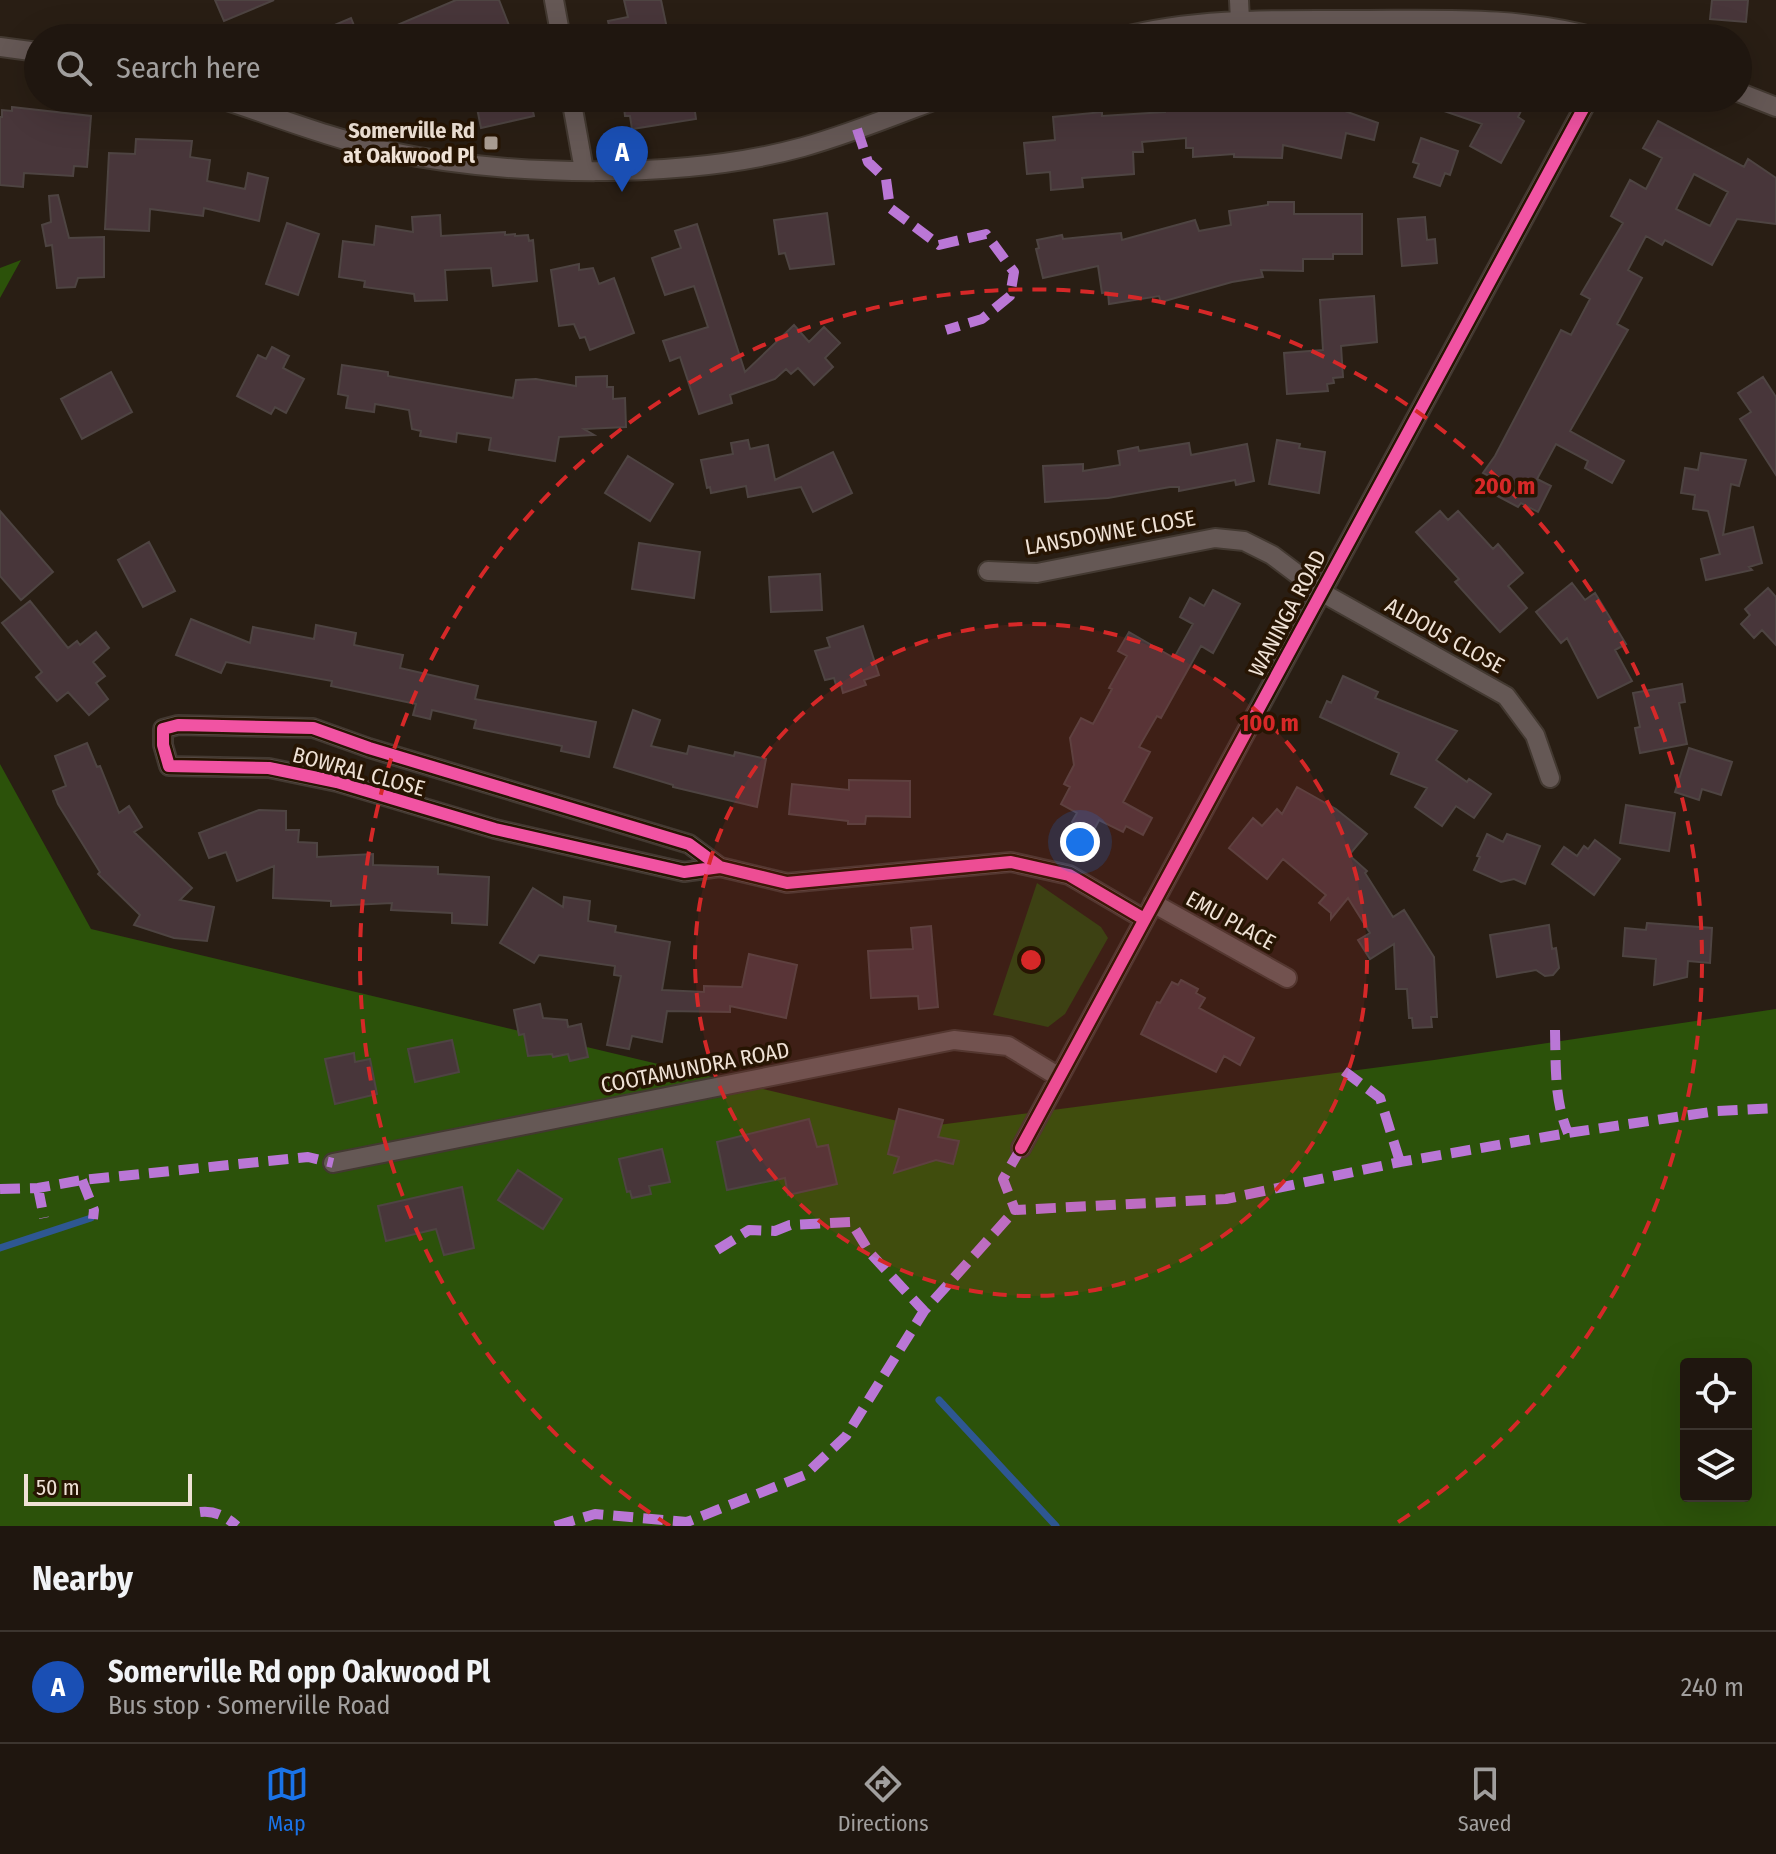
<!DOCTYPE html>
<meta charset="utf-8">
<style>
:root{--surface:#1f160f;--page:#2c231d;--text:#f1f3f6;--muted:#a19f9e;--line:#3c352f;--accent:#1a73e8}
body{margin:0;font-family:"Fira Sans Condensed",sans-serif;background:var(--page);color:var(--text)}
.controls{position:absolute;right:24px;bottom:24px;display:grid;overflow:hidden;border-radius:8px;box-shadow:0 8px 32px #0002}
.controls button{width:72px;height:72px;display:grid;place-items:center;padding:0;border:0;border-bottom:2px solid var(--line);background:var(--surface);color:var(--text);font:40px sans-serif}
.scale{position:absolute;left:24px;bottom:20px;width:168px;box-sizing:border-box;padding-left:8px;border:4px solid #efe2d6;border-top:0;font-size:22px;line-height:28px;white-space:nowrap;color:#efe2d6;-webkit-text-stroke:6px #271503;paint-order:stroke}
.you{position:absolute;left:1080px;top:842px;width:28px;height:28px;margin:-20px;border:6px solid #fff;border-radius:50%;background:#1a73e8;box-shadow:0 0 0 12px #1a73e833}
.badge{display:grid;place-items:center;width:52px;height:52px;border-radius:50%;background:var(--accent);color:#fff;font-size:26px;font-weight:700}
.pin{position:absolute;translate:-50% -66px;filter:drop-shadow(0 2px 4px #0008)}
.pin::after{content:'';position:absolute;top:42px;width:28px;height:24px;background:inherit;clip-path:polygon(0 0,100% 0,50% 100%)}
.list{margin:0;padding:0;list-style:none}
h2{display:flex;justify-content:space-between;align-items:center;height:104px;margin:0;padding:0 32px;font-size:34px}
h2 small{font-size:26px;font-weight:400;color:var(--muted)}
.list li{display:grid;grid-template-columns:52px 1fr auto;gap:24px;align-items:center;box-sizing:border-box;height:112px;padding:0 32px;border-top:2px solid var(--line)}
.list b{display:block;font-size:30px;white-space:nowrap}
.list p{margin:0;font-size:26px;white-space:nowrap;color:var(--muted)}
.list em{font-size:26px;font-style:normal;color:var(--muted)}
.icon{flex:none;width:44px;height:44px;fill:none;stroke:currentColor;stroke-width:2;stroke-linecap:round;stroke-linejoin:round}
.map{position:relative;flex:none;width:1776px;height:1526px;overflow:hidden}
.search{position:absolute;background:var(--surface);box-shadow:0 8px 32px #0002;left:24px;right:24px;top:24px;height:88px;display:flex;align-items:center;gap:20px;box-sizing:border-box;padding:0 28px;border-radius:44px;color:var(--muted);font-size:30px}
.sheet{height:216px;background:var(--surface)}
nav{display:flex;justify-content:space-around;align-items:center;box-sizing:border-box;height:112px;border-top:2px solid var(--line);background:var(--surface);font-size:22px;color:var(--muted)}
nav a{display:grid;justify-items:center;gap:4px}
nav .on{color:var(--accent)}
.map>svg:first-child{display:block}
</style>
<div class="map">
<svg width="1776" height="1526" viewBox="0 0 1776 1526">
<rect width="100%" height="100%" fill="#291e14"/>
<!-- green -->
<path fill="#284510" d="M1037,883L1101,927L1108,938L1065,1014L1048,1027L993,1015Z"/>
<!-- forest -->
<path fill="#2c520a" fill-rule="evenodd" d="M21,260L0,298V268Z
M0,764L91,929L923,1127L1434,1060L1776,1009V1526H0ZM1686,1364H1746V1496H1686Z"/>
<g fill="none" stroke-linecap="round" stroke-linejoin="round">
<!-- stream -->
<path stroke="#2e5792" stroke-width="7" d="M0,1248L91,1218
M939,1400L1056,1526"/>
</g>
<!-- building -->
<path fill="#48363a" stroke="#4e4442" stroke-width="2" fill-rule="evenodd" d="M215,0H274L224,21Z
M456,0H499L510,28L486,38H367Z
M624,0H661L669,38H612L608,21L628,17Z
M1712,0H1748L1746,22L1710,19Z
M351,18L359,38H304Z
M497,98H530L534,116L481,128L476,103Z
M623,98H693L696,119L632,129L630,116H625Z
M1164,98H1343L1339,109L1378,123L1374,140L1346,133L1341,158L1283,145L1282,158L1234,157V154L1193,157V148H1186V138L1142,142L1143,152H1133L1134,174L1082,178L1083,187L1051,190L1050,172L1027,174L1024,143L1055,140L1053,117L1102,112V116L1165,112Z
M1415,98H1512L1524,105L1518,117L1524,121L1501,163L1470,146L1482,124L1415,101Z
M12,107L91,116L87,167L74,166L73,176L24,173L23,187L0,185V117H2V110L12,111Z
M1658,121L1744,167L1748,159L1776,178V224L1737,219L1712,265L1665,240L1662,245L1646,236L1628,270L1642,278L1617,324L1628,330L1570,431L1624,461L1612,483L1585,468L1588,461L1556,444L1537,479L1551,486L1538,512L1521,503L1518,507L1490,492L1497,480L1483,473L1495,456L1561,330L1571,335L1590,299L1581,294L1623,223L1611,216L1630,180L1646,189L1662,158L1643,148ZM1694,174L1728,192L1710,226L1676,209Z
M1421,138L1458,151L1450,175L1445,173L1440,186L1414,177L1419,164L1413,162Z
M136,139L192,141L190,157L210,160L207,181L245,189L248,173L268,178L259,221L204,208L203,216L150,209L149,231L105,229L109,153L135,154Z
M58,195L69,238L104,237V277L78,278L75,287L57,288L52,245L46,246L42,225L51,222L49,196Z
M1268,202H1294V214H1362V254H1333V259H1303V271L1261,270L1263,277L1232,282L1161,302L1159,296L1109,304L1108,292L1102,293L1098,266L1043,278L1036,249L1039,248L1037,240L1062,235L1063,239L1121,233L1122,240L1195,220L1199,231L1231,225L1229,211L1268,205Z
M827,213L834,264L790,269L785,253L779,254L774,220Z
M440,215L441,236L505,232V235L515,234V236L528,235L529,241L533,240L537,281L493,286L491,268L445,270L447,300L415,301L414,294L364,287L365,281L339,277L343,241L374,245L376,226L413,232L412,217Z
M1425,217L1427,240L1435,239L1437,263L1402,266L1398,219Z
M287,223L319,234L298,295L266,284Z
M697,224L745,372L794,325L809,342L824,327L840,343L825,358L833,367L814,385L798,368L791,374L786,369L775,379L730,395L732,403L699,414L680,357L670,361L663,341L708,327L694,286L665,295L652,258L681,248L675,231Z
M579,264V270L593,268L599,284L614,278L634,333L590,350L585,337L580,338L574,324L559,326L551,270Z
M1374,296L1377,342L1341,346L1343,377L1333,378L1334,383L1327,384L1328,391L1287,394L1284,353L1323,350L1320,300Z
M272,347L289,356L283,368L304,379L286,413L275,407L271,414L237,396L258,355L266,359Z
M342,365L388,372V376L513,398L516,380L536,379L576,386V377L607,376V387H613V399L625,398L626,427L584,429L594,435L559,437L555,461L489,450L491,438L457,433L456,442L420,436L421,431L412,429L409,410L375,404L374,412L346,408L348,396L338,394Z
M111,372L132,412L82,439L61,399Z
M1763,377L1776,397V475L1740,419L1751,412L1738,393Z
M748,440L750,449L768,445L775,480L833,452L852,493L813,512L801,487L748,497L746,486L711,493L710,487L707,488L701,460L733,454L731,443Z
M1277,440L1300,444L1299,448L1325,452L1319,493L1269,484Z
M1189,443L1191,455L1247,444L1254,481L1236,485L1235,480L1179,491V487H1170L1108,498L1045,502L1043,466L1083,464V471L1120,465L1118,451L1138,447L1139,451Z
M1701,453L1746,460L1739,486L1731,484L1723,535L1753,527L1762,563L1749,567L1752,570L1706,580L1701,559L1720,554L1708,511L1693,509L1695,495L1681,493L1685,468L1698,470Z
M628,456L673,484L650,521L605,493Z
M0,511L53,572L21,600L0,576Z
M1440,511L1448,520L1458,511L1493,549L1498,544L1523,573L1508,586L1527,608L1500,632L1455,582L1459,579L1416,532Z
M149,542L175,591L143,607L118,560Z
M639,543L700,552L694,598L632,589Z
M820,574L822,610L771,612L769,577Z
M1572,583L1585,600L1595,593L1626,644L1615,650L1632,681L1598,698L1567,638L1561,643L1536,612Z
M1768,588L1776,597V645L1762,630L1754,638L1741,624L1750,615L1745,609Z
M1213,590L1240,604L1213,653L1201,646L1161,718L1157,716L1139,747L1150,752L1123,802L1152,818L1143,835L1126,826L1123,832L1099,820L1092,834L1072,822L1077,813L1061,804L1070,787L1064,784L1074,765L1070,738L1081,718L1093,724L1112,689L1109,688L1127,656L1118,651L1129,632L1174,658L1193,624L1180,617L1190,598L1204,606Z
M30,601L68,648L77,641L80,645L96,632L109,648L93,662L105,676L96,683L108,699L89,715L68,692L57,701L36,677L42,672L2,623Z
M191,619L250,643L253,627L314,639L316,625L356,633L354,645L403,655L400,668L478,686L475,699L596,722L589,757L561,751L562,746L474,728L476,720L432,710L430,719L413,715L416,704L331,686L332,681L226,662L221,673L176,655Z
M863,626L879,675L864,680L866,685L843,693L841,685H836L834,678L825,680L815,651L830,647L827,638Z
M1343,676L1378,692L1375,698L1457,731L1436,760L1467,782L1469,779L1491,794L1474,818L1456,806L1442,826L1415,807L1427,788L1391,774L1399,753L1320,717L1327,701L1331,703Z
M1682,684L1685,702L1679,703L1687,744L1640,753L1635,728L1640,727L1633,693Z
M633,710L660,720L651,746L687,754L689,746L734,756L735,752L766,759L757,807L673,787V785L614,767Z
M87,743L97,767L100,766L119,813L129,806L142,827L134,832L192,888L180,900L214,907L207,941L174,938L134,925L140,915L98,874L100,872L58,804L53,791L66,786L55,756Z
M1689,748L1732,762L1721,795L1702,789L1699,800L1675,792Z
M849,780L910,781V817L866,816L865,824H848V821L789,814L792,784L849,790Z
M1297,787L1336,809L1367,834L1349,855L1367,871L1365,873L1393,917L1404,910L1434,957L1437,1017H1431L1432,1027L1413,1028L1412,1018H1409L1407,989H1396L1394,944L1370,959L1358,940L1370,933L1348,898L1331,919V913L1319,903L1326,895L1283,859L1267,879L1229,848L1253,818L1262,826L1277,809L1282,814Z
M1626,805L1675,813L1669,851L1620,843Z
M259,810L286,811V830H299L298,842L317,843V857L373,854V865L438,867V874L489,877L487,925L452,923V913L391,910L392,903L331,906V901L273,898L274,866L237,881L226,852L209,858L199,833Z
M1487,834L1503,842L1507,834L1540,846L1525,884L1514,879L1501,882L1474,870L1480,857L1477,856Z
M1595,840L1620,859L1594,895L1552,864L1564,847L1577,856L1584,846L1588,849Z
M533,888L563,907L564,897L590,901L588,921L616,926L615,932L670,942L662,990L704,992V986L742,987L749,954L797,965L786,1018L730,1006V1012L667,1011L662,1042L632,1036L629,1049L607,1045L621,976L614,975L615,966L539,955L534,963L500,943Z
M1647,923L1712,928L1710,963L1688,961L1687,977L1654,985L1656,959L1623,956L1625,928L1646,930Z
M1549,925L1552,949L1556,948L1559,968L1553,975L1545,976L1536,970L1497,977L1490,935Z
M931,926L938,1007L919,1009L918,996L871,998L868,951L913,949L911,928Z
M1181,980L1198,989L1196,993L1205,998L1199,1008L1254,1038L1240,1065L1224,1056L1216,1072L1141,1034L1157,1002L1160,1003L1172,982L1178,985Z
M540,1004L543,1018L567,1020L568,1027L581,1024L588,1057L570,1061L568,1054L553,1057L552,1054L528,1056L524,1034L519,1035L514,1010Z
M452,1040L459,1072L415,1082L408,1049Z
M354,1053L355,1062L370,1059L377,1094L335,1104L325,1059Z
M899,1109L943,1120L938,1137L959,1141L953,1164L936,1160L894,1173L899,1157L888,1154Z
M809,1119L817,1147L828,1145L837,1184L788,1195L785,1178L727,1190L717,1142Z
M662,1149L670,1182L649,1186L651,1194L632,1198L630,1191L627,1192L619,1159Z
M518,1170L562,1199L543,1229L498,1200Z
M462,1187L474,1248L444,1255L436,1229L386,1241L378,1206Z"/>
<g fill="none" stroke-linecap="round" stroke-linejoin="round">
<defs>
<path id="minor" d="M554,0L561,38
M1239,0L1240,21
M1118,38C1197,17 1281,20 1361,20C1441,20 1521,16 1598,38
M0,47L38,52
M1738,92L1776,107
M218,98C274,116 330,138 387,151C509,177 683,180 803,147C850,134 896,115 941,98
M571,98L584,170
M988,571L1037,573L1215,538L1244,541L1272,555L1321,592L1506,696L1535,735L1550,778
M720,867L689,844L369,748L313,728L178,725L163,729V745L169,766L269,768L337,782L495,829L684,872L720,867L787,883L1011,862L1069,875L1144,919
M1153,903L1287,978
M1021,1148L1589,98
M333,1163L954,1040L1008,1046L1059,1077"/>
</defs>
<!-- minor casing -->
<use href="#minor" stroke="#433931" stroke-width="22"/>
<!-- minor -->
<use href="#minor" stroke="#655855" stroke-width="18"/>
<!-- quiet -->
<path stroke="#ba77d6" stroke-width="10" stroke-dasharray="20 10" stroke-linecap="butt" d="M857,129L868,162L886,179L890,208L939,245L986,234L1014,272L1010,296L982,319L946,330
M1555,1030C1556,1066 1554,1100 1568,1133
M1344,1071L1380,1098L1400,1162
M1021,1148L1003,1179L1015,1210L1226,1199L1400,1162L1568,1133L1717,1111L1776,1108
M82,1180L94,1210L93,1219
M38,1188L44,1218
M0,1189L38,1188L82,1180L308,1157L333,1163
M717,1250L749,1230L775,1231L790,1225L851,1222L870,1253L924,1311
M200,1512C215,1510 226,1517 237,1526
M555,1526L595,1514L687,1522L805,1475L846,1436L924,1311L1015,1210"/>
<defs>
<path id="cycleway" d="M720,867L689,844L369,748L313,728L178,725L163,729V745L169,766L269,768L337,782L495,829L684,872L720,867L787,883L1011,862L1069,875L1144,919
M1021,1148L1589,98"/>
</defs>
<!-- cycleway casing -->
<use href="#cycleway" stroke="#271503" stroke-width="17"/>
<!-- cycleway -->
<use href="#cycleway" stroke="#f153a3" stroke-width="12"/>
</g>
<!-- distance rings -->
<circle cx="1031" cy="960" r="336" fill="#d62828" fill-opacity=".12"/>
<g fill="none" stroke="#d62828" stroke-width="4" stroke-dasharray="14 10">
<circle cx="1031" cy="960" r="336"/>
<path d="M670 1526A671 671 0 1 1 1392 1526"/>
</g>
<!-- markers -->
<rect fill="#aa9d92" stroke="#271503" stroke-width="3" x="483" y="135" width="16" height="16" rx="4"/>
<g text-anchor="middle" stroke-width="7" stroke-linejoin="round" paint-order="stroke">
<!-- poi labels -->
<g font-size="22" font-weight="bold" fill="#efe2d6" stroke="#271503" text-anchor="end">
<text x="475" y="138">Somerville Rd<tspan x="475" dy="25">at Oakwood Pl</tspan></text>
</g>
<!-- street labels -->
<g font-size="22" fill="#efe2d6" stroke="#271503">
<text transform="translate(1110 532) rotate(-10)" y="8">LANSDOWNE CLOSE</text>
<text transform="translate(1287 613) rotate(-62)" y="8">WANINGA ROAD</text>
<text transform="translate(1445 635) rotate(29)" y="8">ALDOUS CLOSE</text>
<text transform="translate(359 771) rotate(15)" y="8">BOWRAL CLOSE</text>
<text transform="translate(1231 920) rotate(29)" y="8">EMU PLACE</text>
<text transform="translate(695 1067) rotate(-11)" y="8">COOTAMUNDRA ROAD</text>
</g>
</g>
<circle cx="1031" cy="960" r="12" fill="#d62828" stroke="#271503" stroke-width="4"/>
<g font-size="24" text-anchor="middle" font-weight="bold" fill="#d62828" stroke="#271503" stroke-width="7" stroke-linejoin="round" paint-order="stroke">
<text x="1505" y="494">200 m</text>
<text x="1269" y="731">100 m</text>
</g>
</svg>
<div class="controls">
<button><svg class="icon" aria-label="locate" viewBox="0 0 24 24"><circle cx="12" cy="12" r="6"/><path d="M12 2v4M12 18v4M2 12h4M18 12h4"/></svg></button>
<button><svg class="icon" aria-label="layers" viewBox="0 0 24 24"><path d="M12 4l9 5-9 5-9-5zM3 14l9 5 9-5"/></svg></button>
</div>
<div class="scale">50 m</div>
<div class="you"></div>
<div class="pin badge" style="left:622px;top:192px;background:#1a4fb4">A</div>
<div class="search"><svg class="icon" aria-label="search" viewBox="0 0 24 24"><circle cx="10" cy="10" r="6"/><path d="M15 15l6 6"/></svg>Search here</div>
</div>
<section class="sheet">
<h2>Nearby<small></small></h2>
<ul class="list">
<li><span class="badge" style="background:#1a4fb4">A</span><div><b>Somerville Rd opp Oakwood Pl</b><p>Bus stop · Somerville Road</p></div><em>240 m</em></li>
</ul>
</section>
<nav>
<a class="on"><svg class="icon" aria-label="map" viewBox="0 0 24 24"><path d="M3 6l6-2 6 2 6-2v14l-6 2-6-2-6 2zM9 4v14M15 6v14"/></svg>Map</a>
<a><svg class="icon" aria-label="directions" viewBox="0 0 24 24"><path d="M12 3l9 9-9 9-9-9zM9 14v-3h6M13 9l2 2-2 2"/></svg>Directions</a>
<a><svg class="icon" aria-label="saved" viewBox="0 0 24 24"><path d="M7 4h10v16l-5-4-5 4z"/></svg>Saved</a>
</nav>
